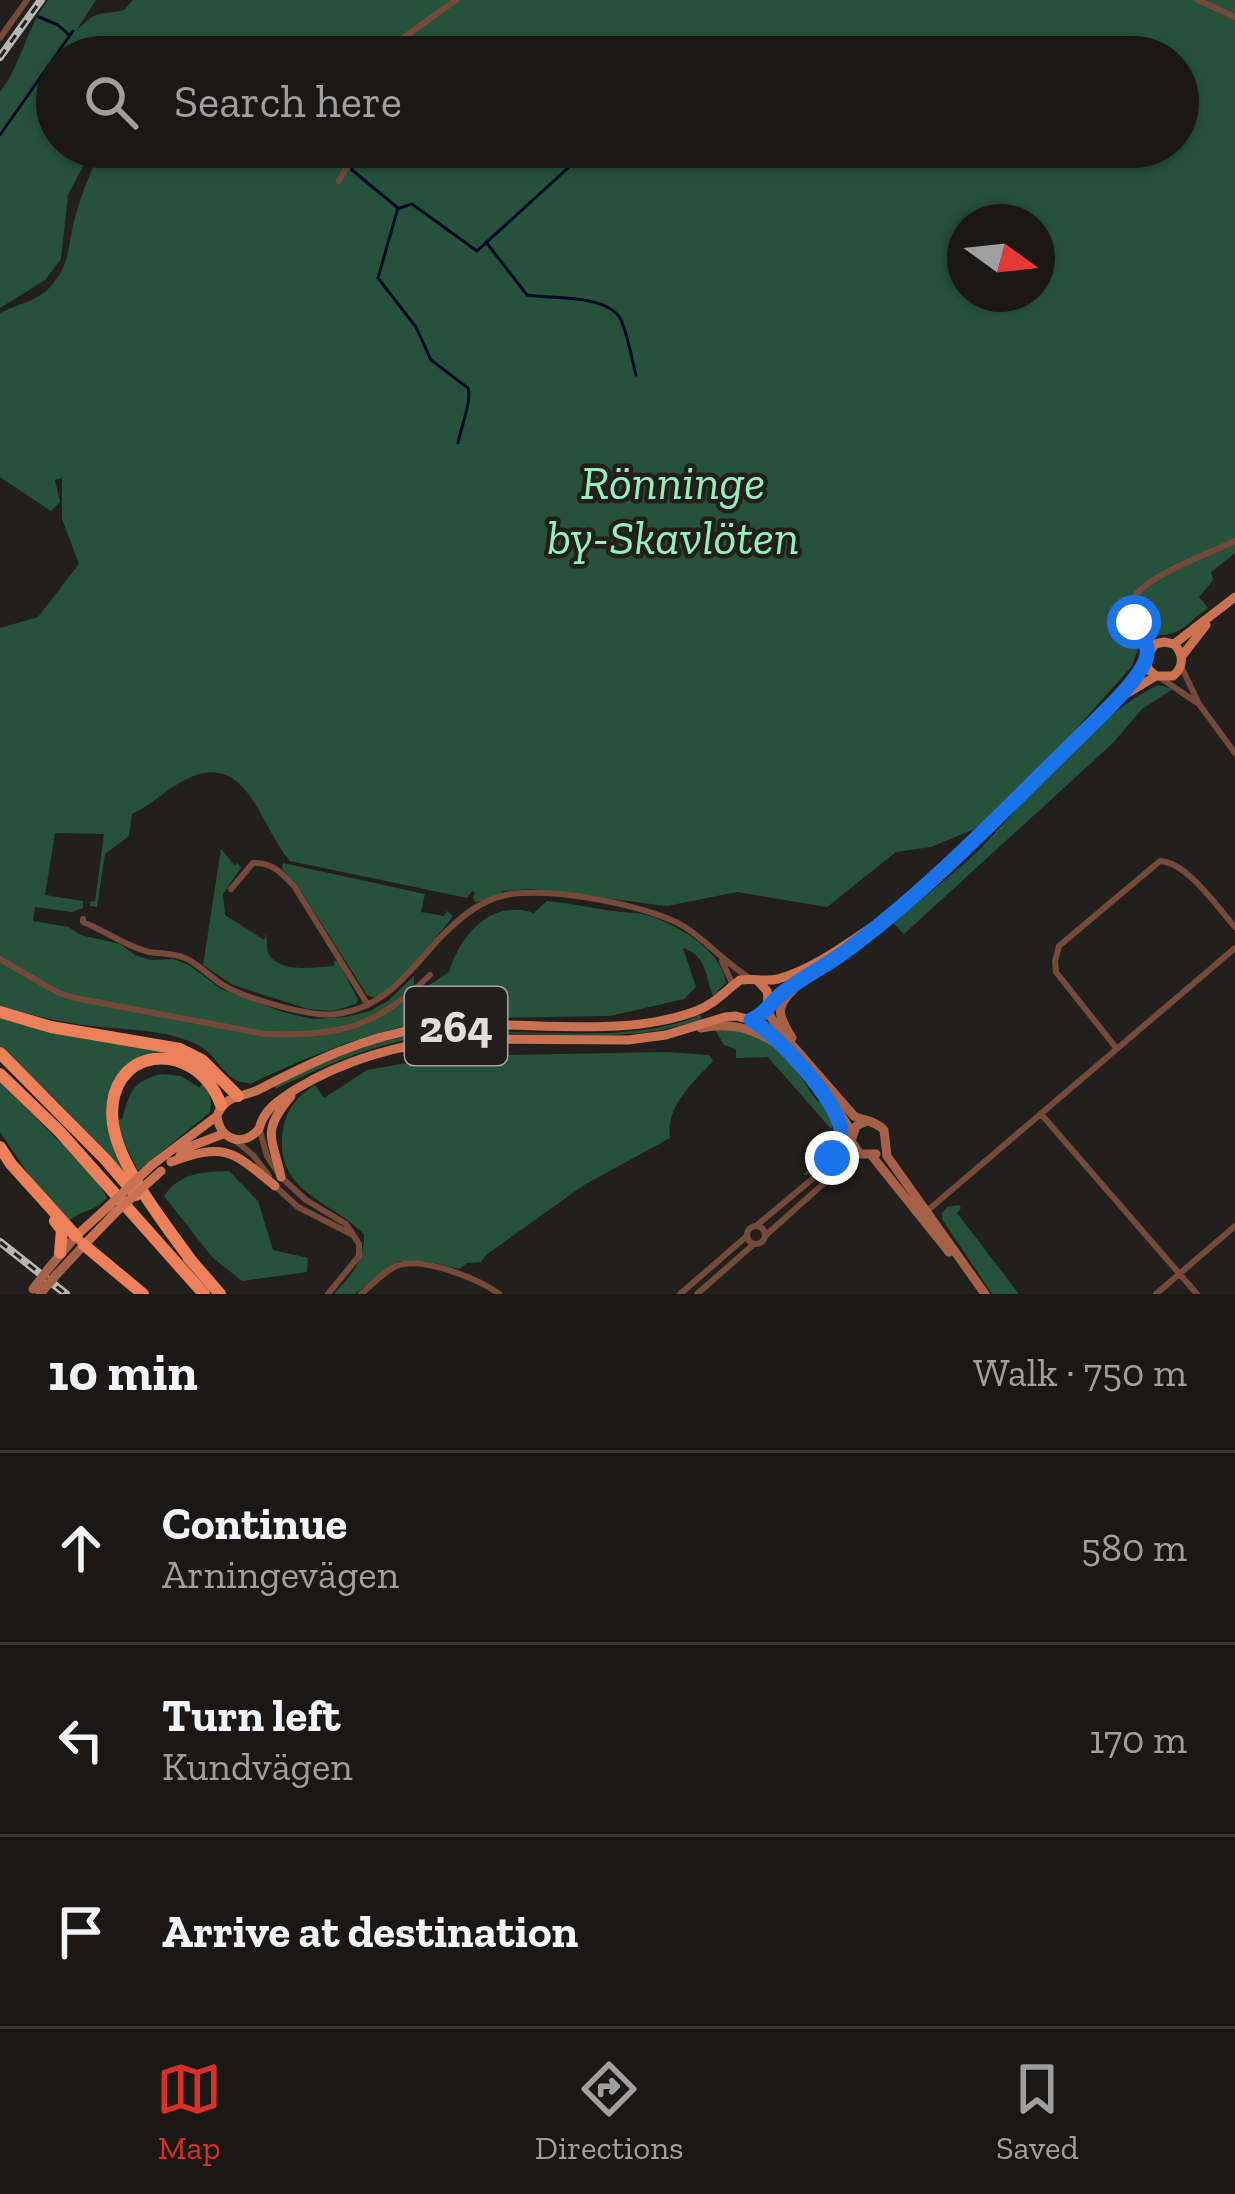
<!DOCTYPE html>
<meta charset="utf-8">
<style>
:root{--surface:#1a1715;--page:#272422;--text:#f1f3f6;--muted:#9f9fa0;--line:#383634;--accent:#d93025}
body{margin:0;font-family:"Zilla Slab",serif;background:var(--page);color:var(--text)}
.compass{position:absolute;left:947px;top:204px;width:108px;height:108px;border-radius:50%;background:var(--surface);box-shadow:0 3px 9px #0004;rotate:105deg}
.stop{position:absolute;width:36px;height:36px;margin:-27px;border:9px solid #1a73e8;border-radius:50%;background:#fff}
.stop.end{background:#1a73e8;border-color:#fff;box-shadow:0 3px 12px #0008}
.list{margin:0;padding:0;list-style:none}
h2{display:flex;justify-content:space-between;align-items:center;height:156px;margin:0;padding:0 48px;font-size:51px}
h2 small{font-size:39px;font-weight:400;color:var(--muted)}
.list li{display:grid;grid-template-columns:78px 1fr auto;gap:36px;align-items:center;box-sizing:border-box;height:192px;padding:0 48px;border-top:3px solid var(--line)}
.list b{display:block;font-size:45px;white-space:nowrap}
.list p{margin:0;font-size:39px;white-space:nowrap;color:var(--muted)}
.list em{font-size:39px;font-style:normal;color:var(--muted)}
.icon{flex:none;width:66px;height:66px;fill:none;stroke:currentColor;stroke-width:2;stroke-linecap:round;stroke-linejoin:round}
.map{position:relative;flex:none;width:1235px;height:1294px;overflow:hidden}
.search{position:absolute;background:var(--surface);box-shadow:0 3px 9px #0004;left:36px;right:36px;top:36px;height:132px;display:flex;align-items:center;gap:30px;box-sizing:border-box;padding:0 42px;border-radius:66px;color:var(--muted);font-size:45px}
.sheet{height:732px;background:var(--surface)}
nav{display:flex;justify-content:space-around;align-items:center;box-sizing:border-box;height:168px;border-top:3px solid var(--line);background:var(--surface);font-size:33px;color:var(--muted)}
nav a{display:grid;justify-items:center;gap:6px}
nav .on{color:var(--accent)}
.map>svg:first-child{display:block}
</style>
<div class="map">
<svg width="1235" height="1294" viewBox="0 0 1235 1294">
<rect width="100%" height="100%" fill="#221f1c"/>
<!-- green -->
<path fill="#26523b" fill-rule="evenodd" d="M48,0H96L76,31C100,8 94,17 124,10L133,0H1235V553L1211,572L1213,580L1199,597L1208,608C1185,625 1170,647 1141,627L1134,634L1139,646L1132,666L1059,748L982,826L931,847L896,852L827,907L737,892L667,906L531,889L503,891L497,898L475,902L473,898L475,893L472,891L467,898L290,861C259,826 247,744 181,782C163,792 150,806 132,814L129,836L105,854L97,907L90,906V902L95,901L104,834L55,833L45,895L83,901V908L72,912L35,907L33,921L69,927L80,935L120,944L135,955L150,960L173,959L189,965L221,989L283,1012L313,1019L346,1017L370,1011L388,1001L414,976V988C367,1027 327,1031 268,1036C353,1041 382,1017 449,972C461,934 491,899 534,913L547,901C570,903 591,908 613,911C623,913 633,912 642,914C672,921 723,950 726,983L713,996C705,975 707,956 683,948L696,987L684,999L610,1016L439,1019C372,1031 313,1054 252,1083C223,1085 219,1053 194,1043C160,1028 118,1030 83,1025C55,1021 27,1014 0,1006V628L38,617L79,564L62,519V478L55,480L60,502L51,511L0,477V313C17,304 36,302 50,287C72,263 67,245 75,218C81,194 92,170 101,147H1178V57H57V147H93L68,195L61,259L45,280L0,308V92C22,64 26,28 48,0ZM965,222H1037V294H965Z
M1158,685L1173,689L1142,709L1113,743L904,934L893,923C921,898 953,876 979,850C1031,796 1092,717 1158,685Z
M221,849L235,866L237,863L241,868L223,894L225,915L264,940L266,934C267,937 267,950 268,953C280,974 314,967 334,966V961H338L358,1000L356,1004L333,1011L308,1009L233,985L203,965Z
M283,863L425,894L421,912L444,916L447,911L453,916C442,931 391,994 376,997C373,998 370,996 367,995L297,885L282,869Z
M700,1015L702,1020C678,1026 654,1033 629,1034C561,1039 492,1028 424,1037C371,1044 323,1067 275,1089L274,1085C327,1061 382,1035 442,1032C518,1028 631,1046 700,1015Z
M0,1018L43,1030L171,1049L184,1057C178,1055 172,1052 165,1052C124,1048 100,1100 109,1134C113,1149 123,1164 130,1177L128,1179L58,1102L0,1046Z
M729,1027C741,1031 756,1034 766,1040C790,1055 802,1081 818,1102L823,1100L824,1109L826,1108L836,1124L831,1129C837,1151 822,1162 807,1175L803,1174L829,1153L831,1129L768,1057L736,1058V1049L724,1045L714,1028Z
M667,1052L709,1055L713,1061C692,1084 666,1105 670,1138L584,1185L486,1255L481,1262L467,1263L459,1269L426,1261H398L355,1294H334C352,1274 364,1262 364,1234C329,1199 273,1192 283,1129C286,1110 298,1095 315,1085L324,1098L367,1070L447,1056Z
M162,1074L181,1076L200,1088L202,1083C209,1094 214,1100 209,1113L138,1171L121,1136L118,1120L122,1119C130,1092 132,1081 162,1074Z
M0,1082L95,1177L107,1198C93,1213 82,1209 69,1221L29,1175L0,1132Z
M229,1171L258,1201L273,1250L308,1258L307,1272L242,1281L212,1257L164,1196C181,1172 202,1172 229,1171Z
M959,1205L961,1208L957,1213L1019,1294H992L942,1219V1213L947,1207Z"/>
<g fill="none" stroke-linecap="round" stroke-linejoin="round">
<!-- stream -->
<path stroke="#000824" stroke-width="3" d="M39,17L58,25L68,34
M0,135L73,31
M352,163V170L398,208L378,278L416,327L431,360L468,388C472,401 461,427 458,443
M400,208L412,204L477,251L581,156
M486,242L527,295C550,299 605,294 620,318C627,331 632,360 636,375"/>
<!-- street -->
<path stroke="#754a3b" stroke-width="6" d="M1198,0L1235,17
M0,38L27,0
M384,57L400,40L456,0
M339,181L346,168L350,147
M1148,652C1144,637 1130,622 1130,607C1131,580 1212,553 1235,541
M1181,666L1199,704L1235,753
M1162,679L1196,702
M231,889L253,863C272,862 282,873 294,886L368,1005
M83,919V922C106,931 125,946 149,952C162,954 173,953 185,958C199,964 210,977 223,985C245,998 311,1018 337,1014C385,1007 407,974 438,940C457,920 478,901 506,895C547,886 649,905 685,927C708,942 726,964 750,978
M0,959L59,993L75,998L265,1034C337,1037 378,1027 430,975
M722,961L733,985
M1117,1049L1056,972L1055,961L1059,946L1160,861C1188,863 1216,906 1235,927
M830,1106C841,1127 843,1140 830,1160
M1041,1114L1197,1294
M260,1131L267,1156L281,1177L306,1200L346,1224L359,1244V1256L328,1294
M237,1142L253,1155L269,1176
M276,1187L298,1207L351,1234
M927,1211L1235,948
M757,1225L841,1155L851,1141
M747 1235a9 9 0 1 1 18 0a9 9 0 1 1-18 0Z
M765,1236L851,1159L860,1154
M361,1294C372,1285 386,1269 399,1265C424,1257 479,1279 499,1294
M680,1294L747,1236
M697,1294L754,1244
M1156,1294L1235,1226"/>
<!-- secondary -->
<path stroke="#a56048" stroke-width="9" d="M766,1009L779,1030L854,1116C865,1121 876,1121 884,1130L887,1156L985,1294
M751,1020C777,1034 841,1107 852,1135
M701,1028C731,1022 750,1028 776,1043
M792,1038C780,1017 773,1009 793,990
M865,1122L856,1126L851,1141L860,1154H876
M872,1156L949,1252
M49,1268L76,1236
M57,1274L84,1245"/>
<!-- primary -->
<path stroke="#ca7152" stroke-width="9" d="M1174,644L1235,597
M1182,656L1206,625
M1146,661L1149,670L1156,676H1173C1184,667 1184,654 1174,644
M1124,691L1155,644L1164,642L1174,644
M883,920L984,830L1116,700L1156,676
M768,1006L780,995L846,950
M217,1116C220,1140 243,1148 259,1129C264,1109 279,1100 296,1089C346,1059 399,1044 457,1039L628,1040L666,1035L725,1017L736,1016L751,1020C765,1016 770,1006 767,991L757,980
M180,1155L189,1147L223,1134
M171,1162C226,1142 232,1151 275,1186
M152,1165L217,1116C225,1094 242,1098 260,1089C312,1062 364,1037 423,1028C509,1016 614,1042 696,1011C715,1004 725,991 740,980C753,978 765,982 778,979C817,968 853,939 887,917
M281,1177C272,1136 261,1132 291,1096
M109,1206L76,1236L84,1245L116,1212"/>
<!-- highway -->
<path stroke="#eb805a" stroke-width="12" d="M0,1012L51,1027L180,1049L202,1060L238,1096
M0,1053L105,1159L136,1195
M0,1074L60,1132L204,1294
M0,1147L11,1164L76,1236
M55,1221L62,1230L60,1253
M84,1245L143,1294
M188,1257L220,1294
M190,1259C165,1224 119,1167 113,1124C103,1046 195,1035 221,1105"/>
<defs>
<path id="rail" d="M0,57L41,0
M0,1242L66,1294"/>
</defs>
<!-- rail casing -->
<use href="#rail" stroke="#b8b6b3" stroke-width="8"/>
<!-- rail -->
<use href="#rail" stroke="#221f1c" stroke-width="3" stroke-dasharray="9" stroke-linecap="butt"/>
<!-- secondary-bridge -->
<path stroke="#a56048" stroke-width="9" d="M33,1289L49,1268
M40,1294L57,1274"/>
<!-- primary-bridge -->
<path stroke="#ca7152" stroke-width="9" d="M109,1206L152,1165
M116,1212L161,1171"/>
</g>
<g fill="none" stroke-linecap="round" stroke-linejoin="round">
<!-- route -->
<path stroke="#1a73e8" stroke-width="15" d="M832,1158C837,1149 841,1140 841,1130C838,1101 776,1033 751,1020C766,1014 772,1000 785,991C802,978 821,968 839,956C926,893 1000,814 1077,739C1094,721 1143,679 1147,655C1149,643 1140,632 1134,622"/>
</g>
<g text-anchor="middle" stroke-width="9" stroke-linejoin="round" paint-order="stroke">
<!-- shield labels -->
<rect fill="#221f1c" stroke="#a7a5a2" stroke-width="3" x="405" y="987" width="102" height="78" rx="9"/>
<g font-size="45" font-weight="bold" fill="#e0dedb">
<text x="456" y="1042">264</text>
</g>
<!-- park labels -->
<g font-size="48" font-style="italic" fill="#94efbd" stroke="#221f1c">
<text x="673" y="499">Rönninge<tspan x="673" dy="55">by-Skavlöten</tspan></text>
</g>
</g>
</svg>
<svg class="compass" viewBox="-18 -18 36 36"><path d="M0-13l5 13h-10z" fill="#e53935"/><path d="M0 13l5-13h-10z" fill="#9f9fa0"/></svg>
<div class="stop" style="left:1134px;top:622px"></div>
<div class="stop end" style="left:832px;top:1158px"></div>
<div class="search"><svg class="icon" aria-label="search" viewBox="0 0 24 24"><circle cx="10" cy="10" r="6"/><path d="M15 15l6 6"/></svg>Search here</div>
</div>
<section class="sheet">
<h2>10 min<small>Walk · 750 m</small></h2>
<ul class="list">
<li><svg class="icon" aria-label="ahead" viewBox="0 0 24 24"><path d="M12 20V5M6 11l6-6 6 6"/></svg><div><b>Continue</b><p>Arningevägen</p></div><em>580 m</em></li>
<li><svg class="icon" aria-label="left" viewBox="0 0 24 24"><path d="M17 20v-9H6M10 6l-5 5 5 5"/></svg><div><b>Turn left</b><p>Kundvägen</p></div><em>170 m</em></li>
<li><svg class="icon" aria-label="arrive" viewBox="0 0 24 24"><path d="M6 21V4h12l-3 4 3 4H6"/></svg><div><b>Arrive at destination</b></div></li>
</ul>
</section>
<nav>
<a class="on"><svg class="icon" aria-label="map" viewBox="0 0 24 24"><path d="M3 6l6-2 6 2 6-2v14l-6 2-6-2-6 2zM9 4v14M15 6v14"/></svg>Map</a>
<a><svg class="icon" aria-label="directions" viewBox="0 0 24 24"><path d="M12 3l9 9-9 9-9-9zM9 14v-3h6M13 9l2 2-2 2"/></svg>Directions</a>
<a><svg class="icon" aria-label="saved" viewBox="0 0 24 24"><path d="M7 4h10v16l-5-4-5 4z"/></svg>Saved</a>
</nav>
